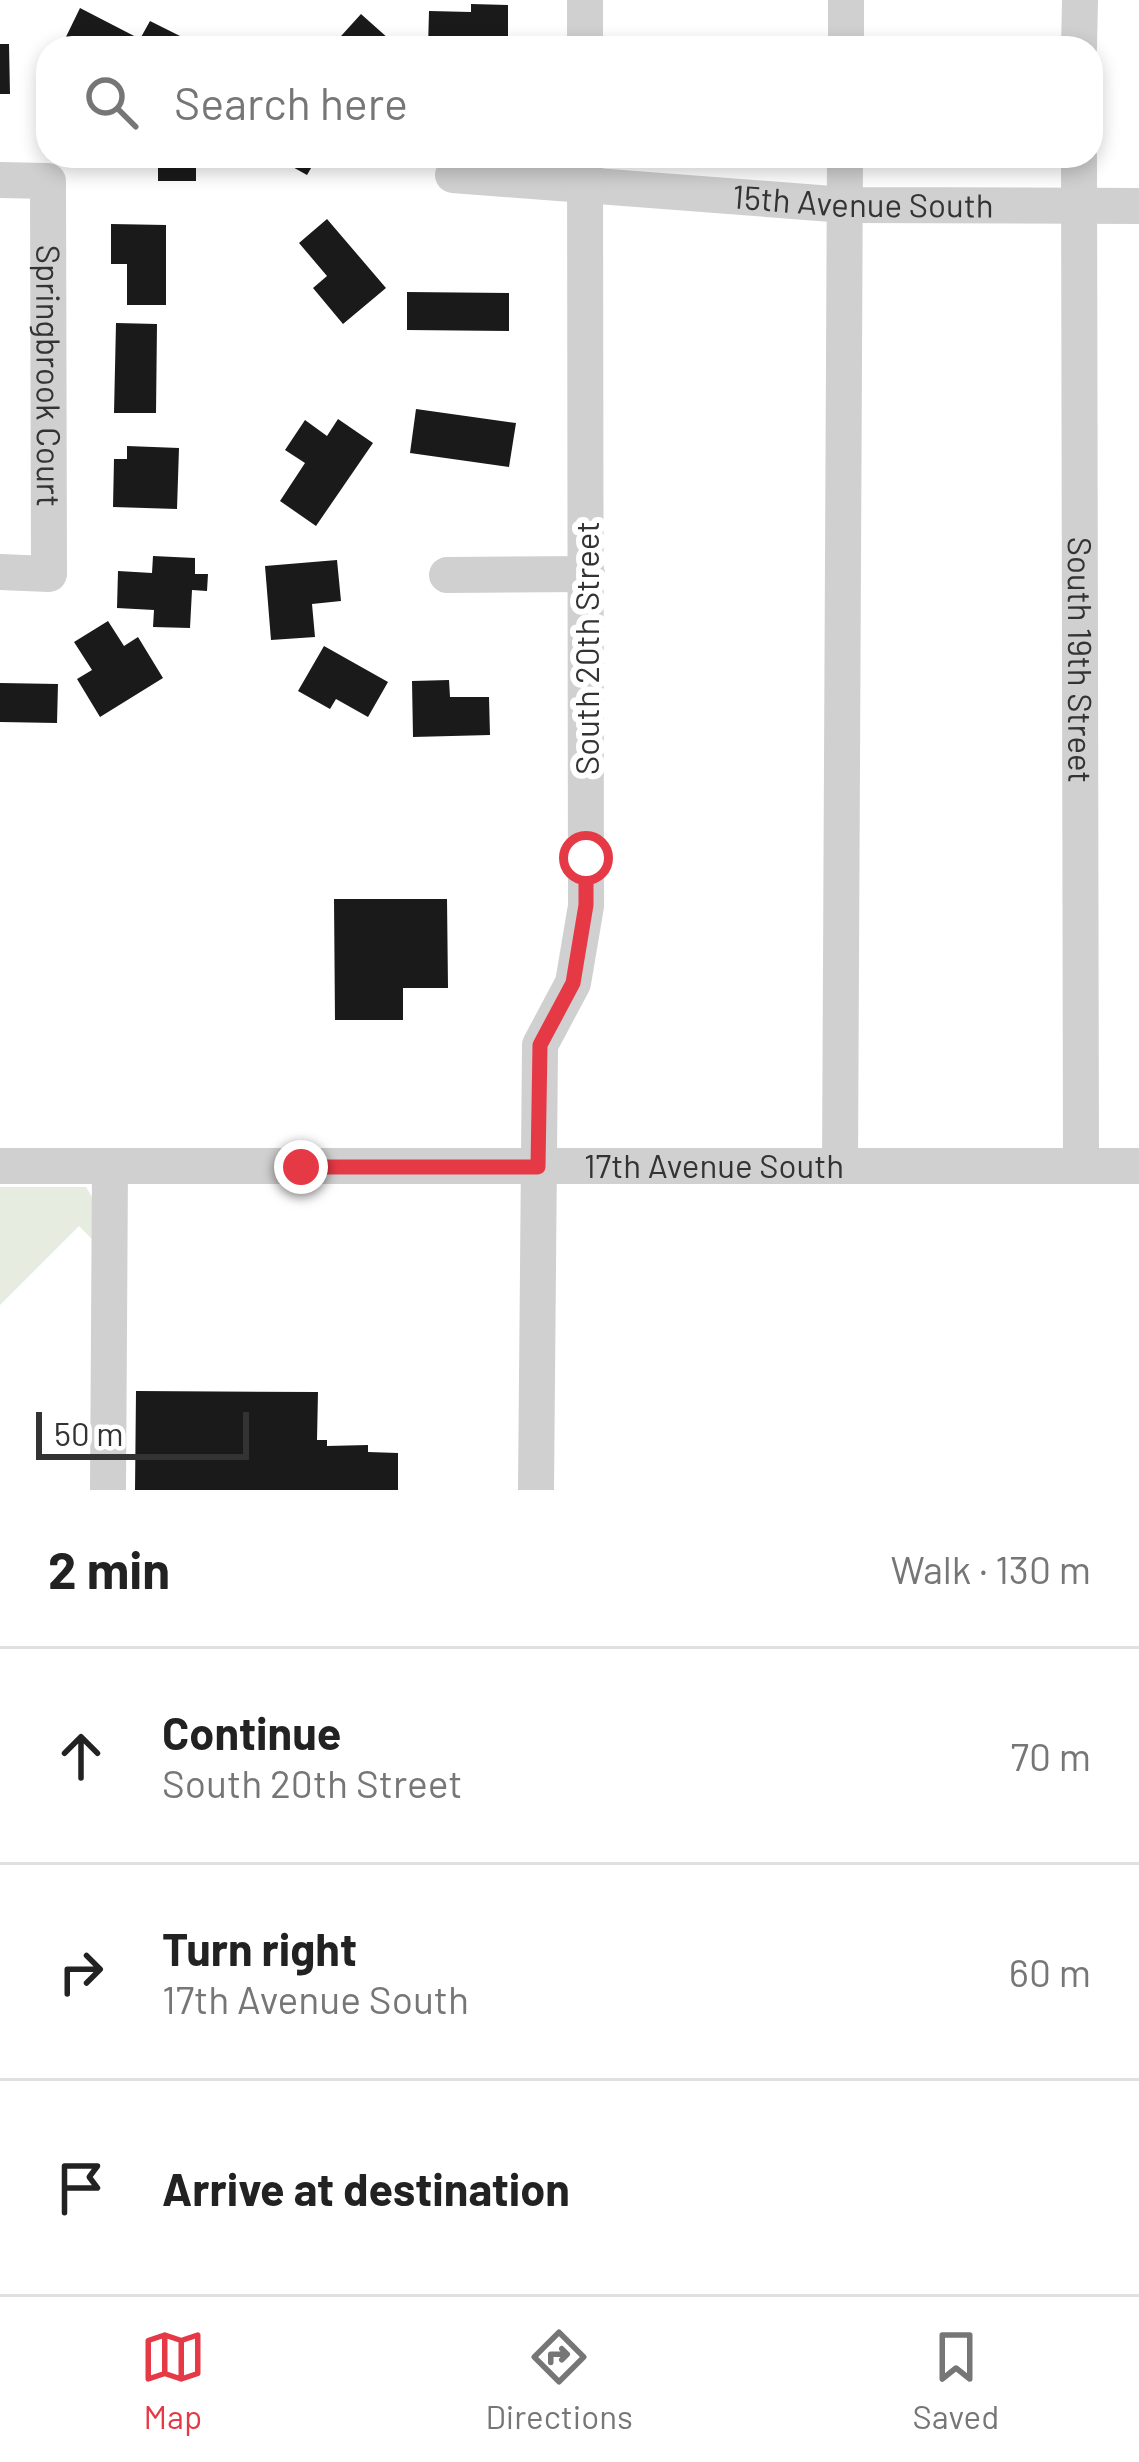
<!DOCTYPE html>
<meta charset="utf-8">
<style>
:root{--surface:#fff;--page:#f2f2f2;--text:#222;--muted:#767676;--line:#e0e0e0;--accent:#e63946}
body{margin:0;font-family:Barlow,sans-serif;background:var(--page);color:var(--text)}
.scale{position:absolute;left:36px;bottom:30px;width:213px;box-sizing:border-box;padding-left:12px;border:6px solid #333;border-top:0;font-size:33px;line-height:42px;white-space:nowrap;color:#333;-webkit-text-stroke:9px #fff;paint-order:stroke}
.stop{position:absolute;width:36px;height:36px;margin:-27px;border:9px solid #e63946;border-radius:50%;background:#fff}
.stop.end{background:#e63946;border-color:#fff;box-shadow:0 3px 12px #0008}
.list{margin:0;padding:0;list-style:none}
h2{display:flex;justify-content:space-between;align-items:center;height:156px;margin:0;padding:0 48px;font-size:51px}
h2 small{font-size:39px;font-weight:400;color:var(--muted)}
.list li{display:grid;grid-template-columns:78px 1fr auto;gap:36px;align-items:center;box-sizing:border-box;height:216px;padding:0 48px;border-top:3px solid var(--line)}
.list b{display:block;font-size:45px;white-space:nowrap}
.list p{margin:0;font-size:39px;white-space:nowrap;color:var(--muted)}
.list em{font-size:39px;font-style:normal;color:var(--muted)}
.icon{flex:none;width:66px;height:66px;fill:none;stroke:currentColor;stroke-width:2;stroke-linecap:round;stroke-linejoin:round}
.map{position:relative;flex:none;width:1139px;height:1490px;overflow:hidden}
.search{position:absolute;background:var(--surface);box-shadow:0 6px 18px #0003;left:36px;right:36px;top:36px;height:132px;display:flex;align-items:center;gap:30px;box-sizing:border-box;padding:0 42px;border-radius:36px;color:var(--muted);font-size:45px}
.sheet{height:804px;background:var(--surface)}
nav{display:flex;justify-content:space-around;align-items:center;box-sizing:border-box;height:168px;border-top:3px solid var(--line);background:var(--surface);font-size:33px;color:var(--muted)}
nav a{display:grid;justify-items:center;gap:6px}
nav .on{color:var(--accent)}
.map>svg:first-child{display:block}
</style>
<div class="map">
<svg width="1139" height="1490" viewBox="0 0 1139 1490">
<rect width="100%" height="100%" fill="#fff"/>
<!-- green -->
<path fill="#e6ecdf" d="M0,1187H86L95,1202L92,1239L79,1226L0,1305Z"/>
<!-- building -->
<path fill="#1a1a1a" d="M471,4L508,5V48H428L429,11L471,12Z
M80,8L140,39L150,21L190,41L186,48H73L63,43Z
M361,14L389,39L380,48H316L324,39L332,46Z
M0,44H9L10,94H0Z
M122,156H196V181H158V165L122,164Z
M273,156H318L307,175Z
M327,219L386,288L343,324L313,288L327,276L299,243Z
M111,224L166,225V305H127V264H111Z
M407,292L509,293V331L407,330Z
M116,323L157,324L156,413H114Z
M416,409L516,423L509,467L410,453Z
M338,419L373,443L316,526L280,501L305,463L285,450L305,420L327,436Z
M127,446L179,448L177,509L113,507L114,459H127Z
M153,556L195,558V574H208L207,591L192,590L190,628L153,627L154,610L117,608L118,571L152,573Z
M337,560L341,601L312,604L315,637L271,640L265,566Z
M108,621L124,646L138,637L163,678L100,717L77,679L92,670L74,642Z
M324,646L388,682L368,717L336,699L330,709L298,691Z
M449,680L450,697H489L490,735L413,737L412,681Z
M0,683L58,684L57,723L0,722Z
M334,899H447L448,988H403V1020H335Z
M136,1391L318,1392L317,1440H327V1446L368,1445V1452L398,1453V1490H135Z"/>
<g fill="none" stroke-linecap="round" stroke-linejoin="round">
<!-- minor -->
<g stroke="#d0d0d0" stroke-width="36">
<path d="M585,0V48"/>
<path d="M846,48V0"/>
<path d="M1079,48L1080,0"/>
<path id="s1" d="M1079,156L1081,1165"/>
<path id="s2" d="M453,175L845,205L1139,206"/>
<path id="s3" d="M0,180L48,181L49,574L0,572"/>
<path d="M447,575L587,574"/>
<path id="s4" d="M0,1166H1139"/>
<path d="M840,1166L845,156"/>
<path d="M108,1490L110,1166"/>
<path d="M536,1490L540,1045L573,983L586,906L585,156"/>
</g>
</g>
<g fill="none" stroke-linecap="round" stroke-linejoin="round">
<!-- route -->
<path stroke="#e63946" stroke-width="15" d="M301,1167H538L540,1045L573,983L586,905V858"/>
</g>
<g text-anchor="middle" stroke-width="12" stroke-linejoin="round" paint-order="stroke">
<!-- street labels -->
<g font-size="33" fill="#333" stroke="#fff">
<text dy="12" stroke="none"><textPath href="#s2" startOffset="411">15th Avenue South</textPath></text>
<text dy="12" stroke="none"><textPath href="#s3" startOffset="243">Springbrook Court</textPath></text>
<text transform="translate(587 648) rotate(-90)" y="12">South 20th Street</text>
<text dy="12" stroke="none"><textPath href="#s1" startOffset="504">South 19th Street</textPath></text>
<text dy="12" stroke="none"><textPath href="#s4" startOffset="714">17th Avenue South</textPath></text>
</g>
</g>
</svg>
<div class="scale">50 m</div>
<div class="stop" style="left:586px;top:858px"></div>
<div class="stop end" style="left:301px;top:1167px"></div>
<div class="search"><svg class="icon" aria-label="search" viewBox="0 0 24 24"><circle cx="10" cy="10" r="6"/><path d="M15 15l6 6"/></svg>Search here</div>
</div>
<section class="sheet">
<h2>2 min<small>Walk · 130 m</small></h2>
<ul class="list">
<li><svg class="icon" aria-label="ahead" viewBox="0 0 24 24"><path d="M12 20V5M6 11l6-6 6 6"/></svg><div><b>Continue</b><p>South 20th Street</p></div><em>70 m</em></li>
<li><svg class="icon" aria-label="right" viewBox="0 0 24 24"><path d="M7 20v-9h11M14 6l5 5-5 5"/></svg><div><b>Turn right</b><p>17th Avenue South</p></div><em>60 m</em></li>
<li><svg class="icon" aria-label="arrive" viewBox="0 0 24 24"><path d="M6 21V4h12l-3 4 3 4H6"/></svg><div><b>Arrive at destination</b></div></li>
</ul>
</section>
<nav>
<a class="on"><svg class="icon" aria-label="map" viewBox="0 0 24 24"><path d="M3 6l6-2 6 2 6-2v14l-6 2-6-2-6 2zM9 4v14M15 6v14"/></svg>Map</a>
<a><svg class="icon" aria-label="directions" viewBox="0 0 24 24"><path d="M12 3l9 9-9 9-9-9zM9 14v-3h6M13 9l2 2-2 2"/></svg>Directions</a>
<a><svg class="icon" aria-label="saved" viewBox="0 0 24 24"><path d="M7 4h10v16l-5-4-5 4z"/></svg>Saved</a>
</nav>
